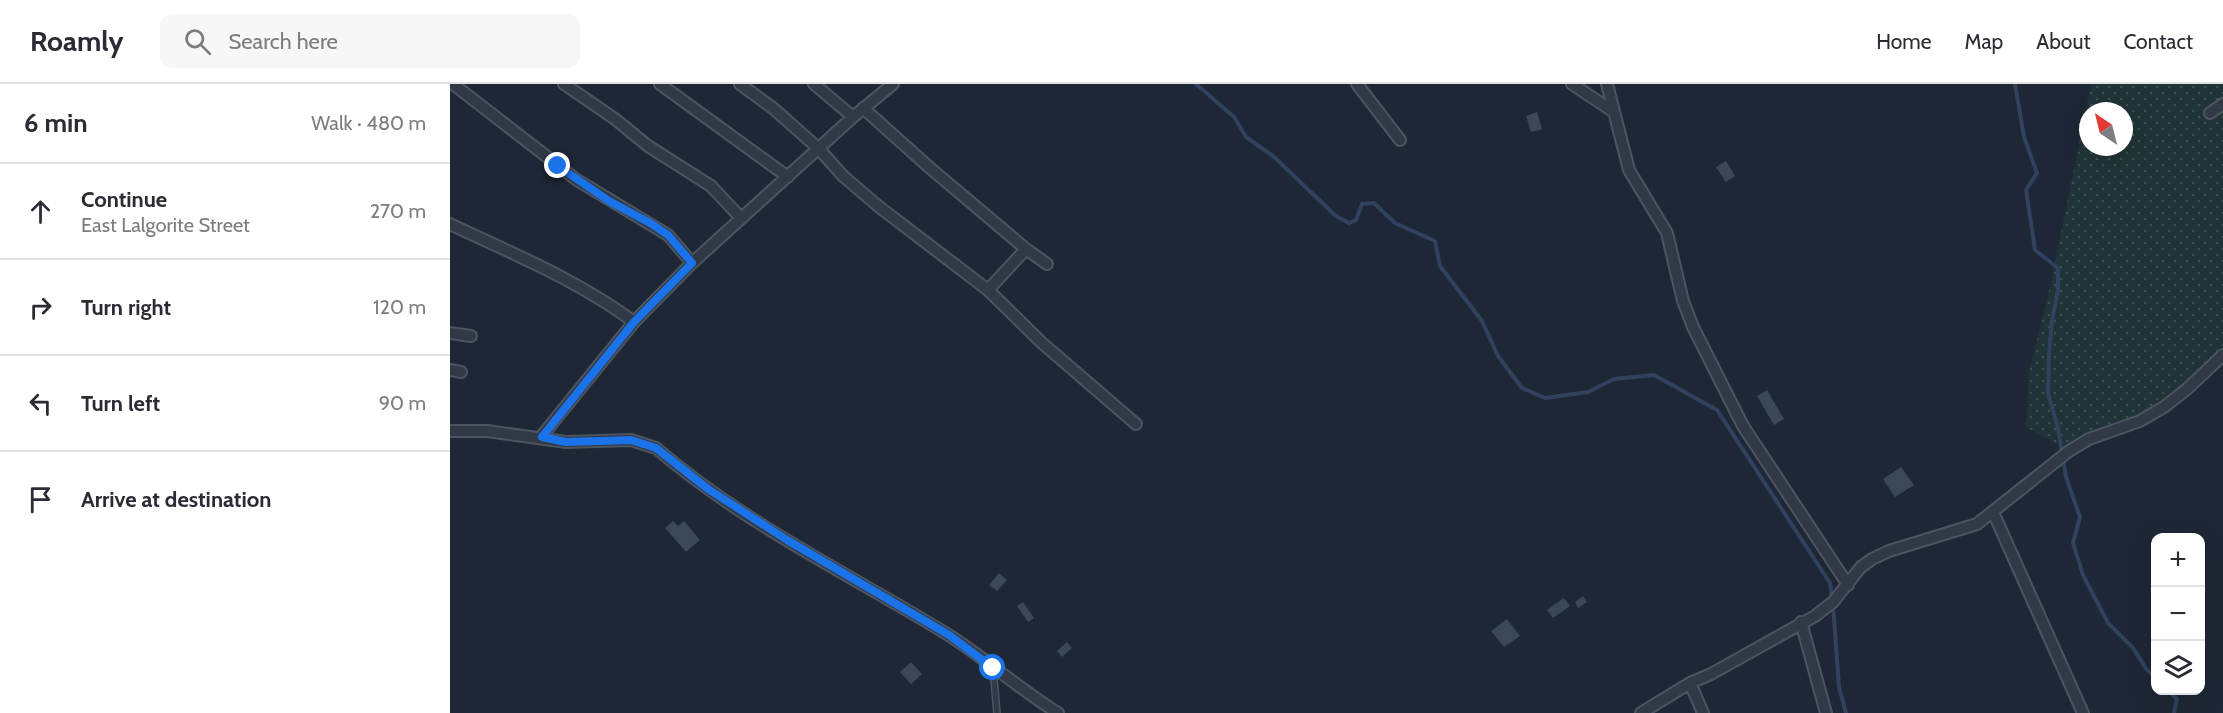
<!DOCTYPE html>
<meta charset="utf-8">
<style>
:root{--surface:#fff;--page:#f7f7f7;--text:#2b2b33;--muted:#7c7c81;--line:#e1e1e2}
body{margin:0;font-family:Cabin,sans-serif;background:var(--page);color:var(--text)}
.controls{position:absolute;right:18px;bottom:18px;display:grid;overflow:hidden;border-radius:12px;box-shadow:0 6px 24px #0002}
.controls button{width:54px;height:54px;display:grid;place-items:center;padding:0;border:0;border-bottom:2px solid var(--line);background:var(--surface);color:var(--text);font:30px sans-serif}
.compass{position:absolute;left:1629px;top:18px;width:54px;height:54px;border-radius:50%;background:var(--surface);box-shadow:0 6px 24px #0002;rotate:325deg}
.stop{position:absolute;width:18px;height:18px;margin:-14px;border:4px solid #1a73e8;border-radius:50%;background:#fff}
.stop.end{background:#1a73e8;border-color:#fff;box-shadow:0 2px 6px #0008}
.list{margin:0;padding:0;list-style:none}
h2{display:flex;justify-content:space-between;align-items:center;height:78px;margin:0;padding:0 24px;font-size:26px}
h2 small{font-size:20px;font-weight:400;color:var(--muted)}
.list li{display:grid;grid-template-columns:39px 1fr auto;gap:18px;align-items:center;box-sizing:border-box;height:96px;padding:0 24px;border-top:2px solid var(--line)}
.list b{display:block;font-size:22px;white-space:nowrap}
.list p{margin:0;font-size:20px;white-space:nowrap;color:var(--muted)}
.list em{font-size:20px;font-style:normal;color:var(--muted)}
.icon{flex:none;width:33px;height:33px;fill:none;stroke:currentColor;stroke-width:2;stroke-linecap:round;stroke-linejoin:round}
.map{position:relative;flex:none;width:1773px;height:629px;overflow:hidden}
header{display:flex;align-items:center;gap:36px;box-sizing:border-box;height:84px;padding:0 30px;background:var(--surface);border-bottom:2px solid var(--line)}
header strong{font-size:28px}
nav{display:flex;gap:33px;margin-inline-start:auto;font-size:21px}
.search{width:420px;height:54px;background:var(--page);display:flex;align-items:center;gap:15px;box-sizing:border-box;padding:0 21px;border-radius:12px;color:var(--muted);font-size:22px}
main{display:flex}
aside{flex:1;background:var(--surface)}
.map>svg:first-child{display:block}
</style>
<header>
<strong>Roamly</strong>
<div class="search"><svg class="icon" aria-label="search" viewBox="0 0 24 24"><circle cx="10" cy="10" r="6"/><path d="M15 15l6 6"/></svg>Search here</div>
<nav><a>Home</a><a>Map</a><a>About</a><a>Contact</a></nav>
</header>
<main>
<aside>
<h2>6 min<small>Walk · 480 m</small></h2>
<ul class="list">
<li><svg class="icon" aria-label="ahead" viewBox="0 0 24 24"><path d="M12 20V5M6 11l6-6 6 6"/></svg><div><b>Continue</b><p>East Lalgorite Street</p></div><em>270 m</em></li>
<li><svg class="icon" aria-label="right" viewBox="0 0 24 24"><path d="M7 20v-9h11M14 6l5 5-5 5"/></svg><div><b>Turn right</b></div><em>120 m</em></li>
<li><svg class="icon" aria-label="left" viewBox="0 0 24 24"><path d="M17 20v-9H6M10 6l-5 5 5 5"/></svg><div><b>Turn left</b></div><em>90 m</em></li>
<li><svg class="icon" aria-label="arrive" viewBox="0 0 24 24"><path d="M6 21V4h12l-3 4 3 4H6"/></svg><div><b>Arrive at destination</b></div></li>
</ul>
</aside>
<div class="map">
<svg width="1773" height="629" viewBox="0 0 1773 629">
<defs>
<pattern id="grass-dots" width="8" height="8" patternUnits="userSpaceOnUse" patternTransform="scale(1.5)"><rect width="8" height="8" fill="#203336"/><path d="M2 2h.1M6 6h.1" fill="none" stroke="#3e4e51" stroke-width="1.8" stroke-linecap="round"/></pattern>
</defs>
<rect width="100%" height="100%" fill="#1e2735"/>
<!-- grass -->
<path fill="url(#grass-dots)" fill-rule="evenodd" d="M1641,0H1773V271L1714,323L1619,367L1576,343L1579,288L1600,204ZM1638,27H1674V63H1638Z"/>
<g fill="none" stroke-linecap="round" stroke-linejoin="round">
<!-- stream -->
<path stroke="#30425d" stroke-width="4" d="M746,0L784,33L796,53L823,72L886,132L899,139L906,136L912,120L924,119L945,139L985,157L990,182L1032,237L1048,272L1072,304L1095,314L1138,308L1164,295L1204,291L1267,326L1380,499L1382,513
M1565,0L1574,53L1587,89L1576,106L1585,166L1608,184V206L1602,237L1599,271L1598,309L1608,344L1616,393L1630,433L1623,459L1633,491L1658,539L1683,564L1697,586L1706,594
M1383,521L1389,603L1396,629
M1718,606L1727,615L1724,629"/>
</g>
<!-- building -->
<path fill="#3c4758" d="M1087,28L1092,45L1081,48L1076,32Z
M1276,77L1285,92L1276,98L1266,83Z
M1317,306L1334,335L1324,341L1307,312Z
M1451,383L1464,401L1445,413L1433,395Z
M223,437L228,442L234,437L250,456L236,468L215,444Z
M549,489L557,496L547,507L539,501Z
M1133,512L1137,518L1128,524L1125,518Z
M1114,514L1120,522L1103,534L1097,526Z
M573,518L584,534L578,538L567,522Z
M1057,535L1070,552L1054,563L1041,547Z
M617,558L622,564L612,573L607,567Z
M461,578L472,590L461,600L450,588Z"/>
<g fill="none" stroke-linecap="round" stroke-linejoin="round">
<defs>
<path id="service" d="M543,584L547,629"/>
<path id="minor" d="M3,0L127,96L218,151L242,179
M114,0L165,35L198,62L261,102L290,133
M210,0L338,93
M290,0L324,25L369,65L393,92L428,122L538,206L592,259L686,340
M364,0L403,33
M907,0L950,56
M1122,0L1164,28
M1157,0L1179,86L1217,149L1233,217L1243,243L1293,342L1398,501
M413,24L480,84L576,165L597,180
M1760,29L1773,20
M0,140C63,170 128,196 184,238
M538,206L576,165
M0,249L21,252
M0,286L11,288
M0,347H37L116,358L181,356L206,364C293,439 399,490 497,550C535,574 569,605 608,629
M91,353L184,238L242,179L403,33L443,0
M1543,428L1633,629
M1351,538L1376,629
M1240,599L1253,629
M1191,629L1240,599L1261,590L1365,532L1383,518L1411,483L1422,475L1439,467L1527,440L1619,367L1639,355L1690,337L1714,323L1737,305L1773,271"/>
</defs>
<!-- service casing -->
<use href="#service" stroke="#4c5461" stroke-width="8"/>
<!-- minor casing -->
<use href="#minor" stroke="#4c5461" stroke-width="14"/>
<!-- service -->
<use href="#service" stroke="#313946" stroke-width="5"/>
<!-- minor -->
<use href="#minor" stroke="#313946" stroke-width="10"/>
</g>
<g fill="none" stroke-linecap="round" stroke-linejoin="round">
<!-- route -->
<path stroke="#1a73e8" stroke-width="8" d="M108,82L159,117L200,139L218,151L242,179L184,238L92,353L116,358L181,356L206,364L258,405L337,456L499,551L543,584"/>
</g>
</svg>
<div class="controls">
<button>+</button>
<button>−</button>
<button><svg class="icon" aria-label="layers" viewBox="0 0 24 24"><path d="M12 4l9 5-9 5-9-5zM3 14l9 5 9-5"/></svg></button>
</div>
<svg class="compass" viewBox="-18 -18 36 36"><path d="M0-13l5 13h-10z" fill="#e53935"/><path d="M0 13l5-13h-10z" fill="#7c7c81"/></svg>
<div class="stop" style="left:543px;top:584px"></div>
<div class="stop end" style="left:108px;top:82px"></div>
</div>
</main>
